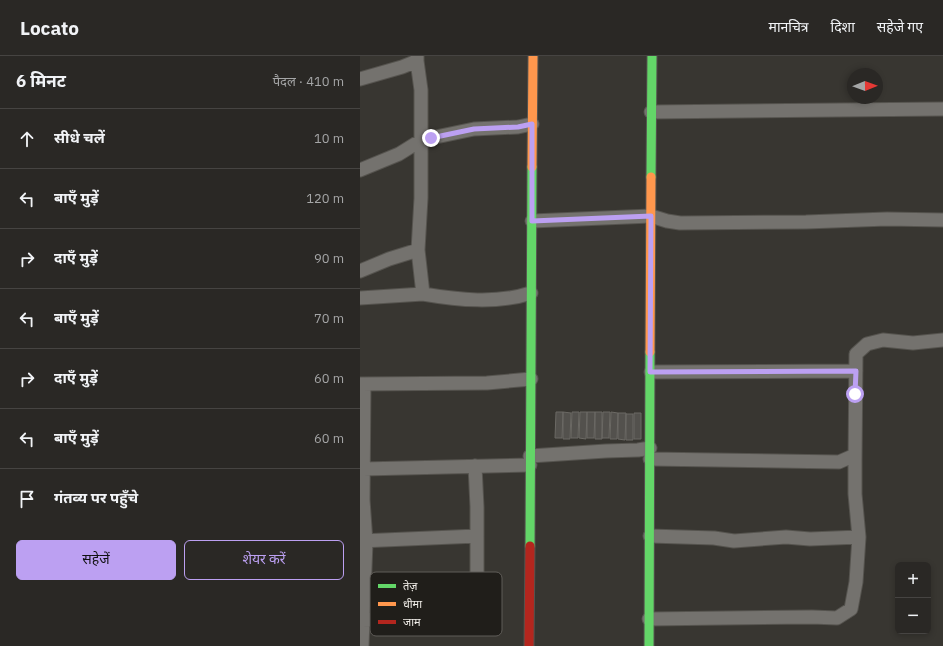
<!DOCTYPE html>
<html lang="hi">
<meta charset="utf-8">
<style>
:root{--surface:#2a2825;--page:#363432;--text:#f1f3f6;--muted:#a5a6a7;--line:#464442;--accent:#bca0f2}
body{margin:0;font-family:"IBM Plex Sans","Noto Sans Devanagari",sans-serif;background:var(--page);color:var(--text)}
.controls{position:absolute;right:12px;bottom:12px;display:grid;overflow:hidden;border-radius:6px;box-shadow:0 2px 6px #0003}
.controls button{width:36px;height:36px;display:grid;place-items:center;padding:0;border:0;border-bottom:1px solid var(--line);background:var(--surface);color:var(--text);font:20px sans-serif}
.compass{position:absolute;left:487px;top:12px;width:36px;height:36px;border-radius:50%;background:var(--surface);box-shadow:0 2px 6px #0003;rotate:89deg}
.stop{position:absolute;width:12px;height:12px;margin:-9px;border:3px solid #bca0f2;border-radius:50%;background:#fff}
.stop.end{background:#bca0f2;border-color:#fff;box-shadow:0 1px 4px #0008}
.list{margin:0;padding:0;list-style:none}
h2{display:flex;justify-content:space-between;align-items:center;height:52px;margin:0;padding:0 16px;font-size:17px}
h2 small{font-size:13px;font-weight:400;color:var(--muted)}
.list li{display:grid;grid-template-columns:26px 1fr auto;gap:12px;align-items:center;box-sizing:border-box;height:60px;padding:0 16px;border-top:1px solid var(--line)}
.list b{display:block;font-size:15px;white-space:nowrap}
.list em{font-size:13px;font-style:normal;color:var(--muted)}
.actions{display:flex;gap:8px;padding:12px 16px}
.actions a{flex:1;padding:9px 0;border:1px solid var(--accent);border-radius:6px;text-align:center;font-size:14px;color:var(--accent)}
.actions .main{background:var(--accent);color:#111}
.icon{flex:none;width:22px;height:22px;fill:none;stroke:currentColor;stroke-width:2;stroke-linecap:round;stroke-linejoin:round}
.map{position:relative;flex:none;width:583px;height:590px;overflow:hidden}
header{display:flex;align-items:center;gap:24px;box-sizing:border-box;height:56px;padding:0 20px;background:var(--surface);border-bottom:1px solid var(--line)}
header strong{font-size:19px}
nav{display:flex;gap:22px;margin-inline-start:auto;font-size:14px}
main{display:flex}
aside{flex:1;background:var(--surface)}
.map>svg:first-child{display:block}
</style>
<header>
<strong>Locato</strong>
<nav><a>मानचित्र</a><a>दिशा</a><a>सहेजे गए</a></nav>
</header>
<main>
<aside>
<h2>6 मिनट<small>पैदल · 410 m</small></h2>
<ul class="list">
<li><svg class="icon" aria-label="ahead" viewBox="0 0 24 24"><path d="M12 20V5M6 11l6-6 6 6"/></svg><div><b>सीधे चलें</b></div><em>10 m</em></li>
<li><svg class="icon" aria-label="left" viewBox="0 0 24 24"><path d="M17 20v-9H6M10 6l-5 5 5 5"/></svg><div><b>बाएँ मुड़ें</b></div><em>120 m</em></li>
<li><svg class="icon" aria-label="right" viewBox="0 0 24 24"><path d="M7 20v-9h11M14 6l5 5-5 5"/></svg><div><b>दाएँ मुड़ें</b></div><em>90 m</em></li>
<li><svg class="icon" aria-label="left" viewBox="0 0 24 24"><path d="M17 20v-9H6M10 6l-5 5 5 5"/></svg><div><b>बाएँ मुड़ें</b></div><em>70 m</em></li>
<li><svg class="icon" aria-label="right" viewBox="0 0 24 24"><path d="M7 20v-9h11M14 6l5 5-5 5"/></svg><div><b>दाएँ मुड़ें</b></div><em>60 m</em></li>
<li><svg class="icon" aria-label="left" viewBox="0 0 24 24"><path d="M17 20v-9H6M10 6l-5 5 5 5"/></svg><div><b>बाएँ मुड़ें</b></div><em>60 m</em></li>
<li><svg class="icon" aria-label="arrive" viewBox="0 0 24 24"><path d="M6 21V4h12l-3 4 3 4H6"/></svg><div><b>गंतव्य पर पहुँचे</b></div></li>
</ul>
<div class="actions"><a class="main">सहेजें</a><a>शेयर करें</a></div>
</aside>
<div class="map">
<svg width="583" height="590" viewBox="0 0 583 590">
<rect width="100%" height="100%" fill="#383631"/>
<!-- building -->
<path fill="#53514d" stroke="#6b6964" d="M196,356H203L202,382H195Z
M203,356L211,357L210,383H203Z
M212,356H219L218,382H211Z
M220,356H227L226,383L219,382Z
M227,356H235L234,382H227Z
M235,356H242V383H235Z
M243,356H250L249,382H242Z
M251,356L258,357L257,383H250Z
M258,357H266L265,384L258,383Z
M274,357H281V383H274Z
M266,358H273V384H266Z"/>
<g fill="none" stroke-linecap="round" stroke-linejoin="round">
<defs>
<path id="street" d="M0,23L42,11L57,5
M291,56L583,53
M0,114L39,98L55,88L71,82L114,73L158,71L172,68
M172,165L291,160L307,165L320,167L446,166L527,163L583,164
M0,215L29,203L58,194
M63,238C98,244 137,248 171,237
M0,242L63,238L58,194L61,142V34L57,5V0
M291,316L496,315
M0,328L127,327L171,323
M170,400L246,395L278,394L290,392
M290,403L479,406L495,399
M3,413L170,409
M290,480L354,482L374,485L426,481L450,483L499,481
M0,485L117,480
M289,563L452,561L477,562L491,553L496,526L499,481L495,438V406L496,298L507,288L523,284L553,287L583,284
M2,564L117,562V451L115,410
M2,590L6,486L3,444L4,328"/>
<path id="fast" d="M291,121L292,0
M170,490L172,111
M289,590L290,296"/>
<path id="slow" d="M172,111L173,0
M290,296L291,121"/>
<path id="jam" d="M169,590L170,490"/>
</defs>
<!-- street casing -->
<use href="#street" stroke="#56544f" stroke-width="15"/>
<!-- fast casing -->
<use href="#fast" stroke="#56544f" stroke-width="11"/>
<!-- slow casing -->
<use href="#slow" stroke="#56544f" stroke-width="11"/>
<!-- jam casing -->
<use href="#jam" stroke="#56544f" stroke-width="11"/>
<!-- street -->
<use href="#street" stroke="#74726e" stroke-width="13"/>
<!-- fast -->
<use href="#fast" stroke="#63d668" stroke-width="9"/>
<!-- slow -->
<use href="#slow" stroke="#ff974d" stroke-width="9"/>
<!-- jam -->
<use href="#jam" stroke="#b3261e" stroke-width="9"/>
</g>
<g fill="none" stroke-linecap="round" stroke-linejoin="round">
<!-- route -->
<path stroke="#bca0f2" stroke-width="5" d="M71,82L114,73L158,71L172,68V165L291,160L290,316L496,315L495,338"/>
</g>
<!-- legend -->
<rect x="10" y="516" width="132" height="64" rx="6" fill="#201e1a" stroke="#5f5c58" stroke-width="1"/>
<rect x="18" y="528" width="18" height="4" fill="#63d668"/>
<rect x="18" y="546" width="18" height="4" fill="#ff974d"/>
<rect x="18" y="564" width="18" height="4" fill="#b3261e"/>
<g font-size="11" fill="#f1eee9">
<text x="43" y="534">तेज़</text>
<text x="43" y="552">धीमा</text>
<text x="43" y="570">जाम</text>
</g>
</svg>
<div class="controls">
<button>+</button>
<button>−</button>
</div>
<svg class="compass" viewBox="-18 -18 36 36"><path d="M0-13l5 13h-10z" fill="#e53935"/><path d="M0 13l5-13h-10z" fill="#a5a6a7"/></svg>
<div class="stop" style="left:495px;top:338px"></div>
<div class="stop end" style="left:71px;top:82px"></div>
</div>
</main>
